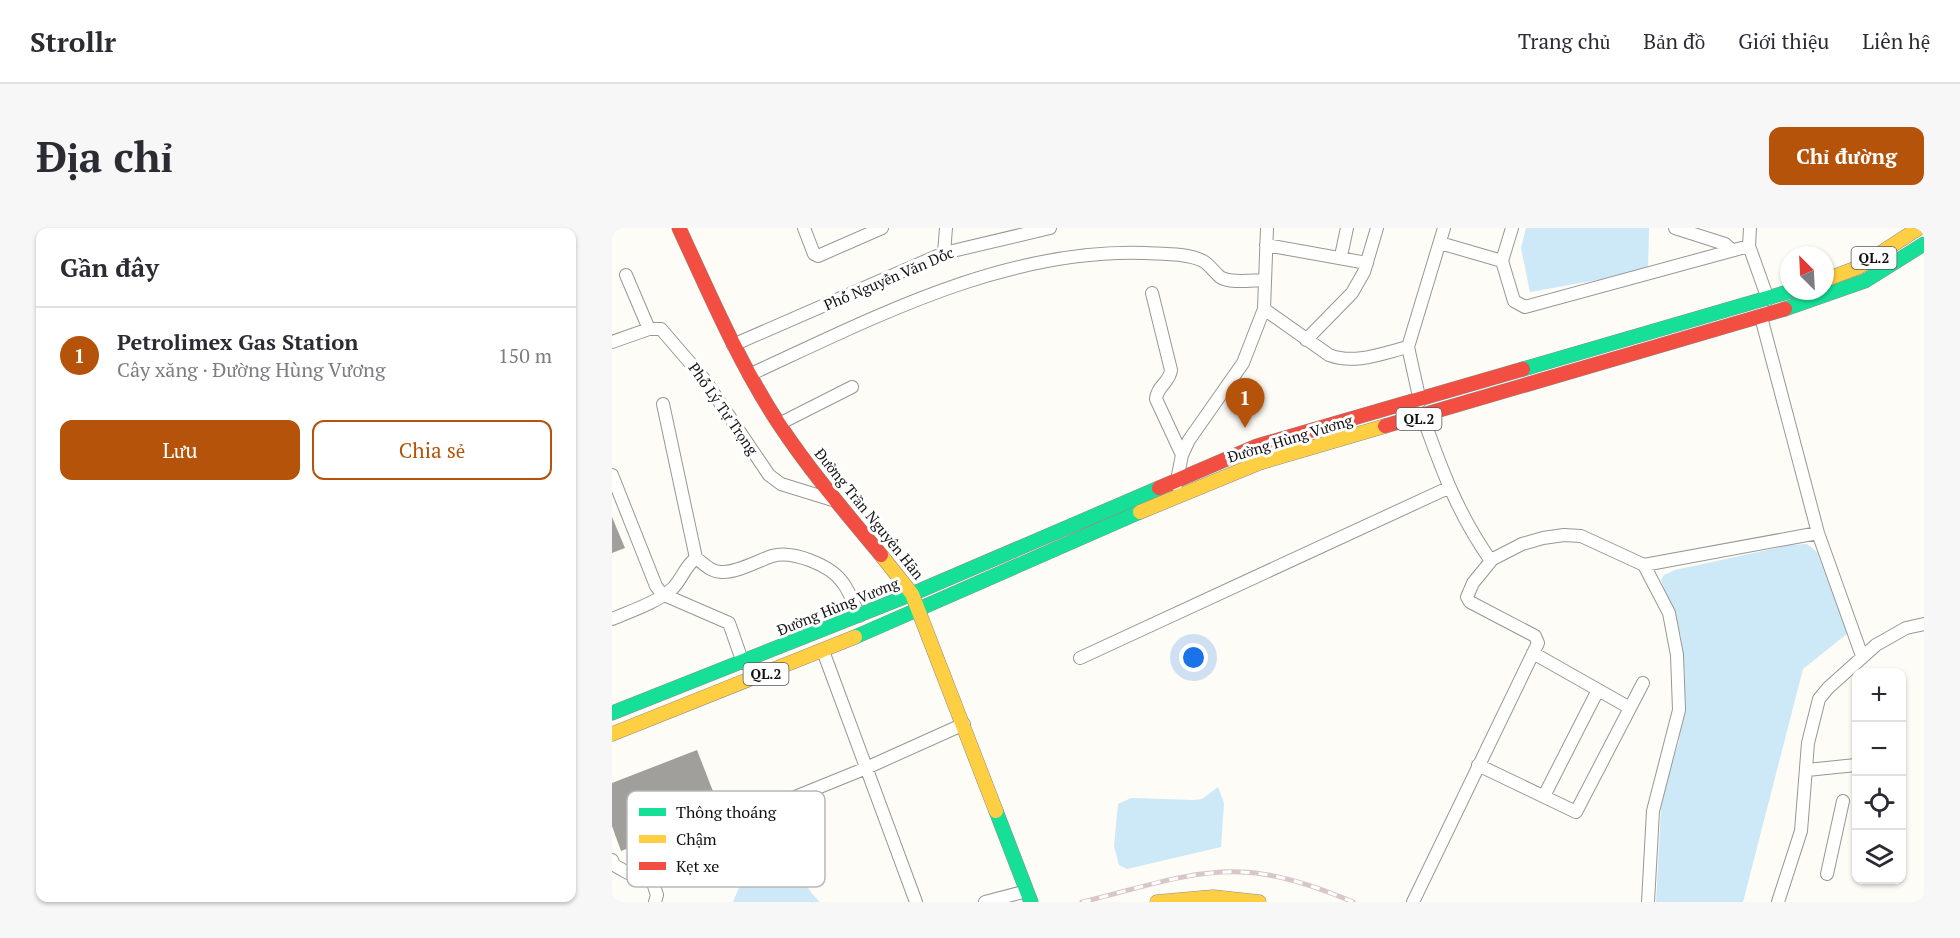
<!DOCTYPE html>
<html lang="vi">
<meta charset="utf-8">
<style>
:root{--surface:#fff;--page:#f7f7f7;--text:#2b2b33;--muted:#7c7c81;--line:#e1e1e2;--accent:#b45309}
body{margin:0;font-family:"PT Serif",serif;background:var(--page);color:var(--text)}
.controls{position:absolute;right:18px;bottom:18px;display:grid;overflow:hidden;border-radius:12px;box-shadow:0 2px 4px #0004}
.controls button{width:54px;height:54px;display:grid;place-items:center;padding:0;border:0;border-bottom:2px solid var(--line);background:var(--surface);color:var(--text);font:30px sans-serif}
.compass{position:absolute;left:1168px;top:18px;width:54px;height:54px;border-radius:50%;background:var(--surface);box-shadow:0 2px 4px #0004;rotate:336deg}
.you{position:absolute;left:582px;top:430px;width:21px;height:21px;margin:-15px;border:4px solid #fff;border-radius:50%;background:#1a73e8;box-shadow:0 0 0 9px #1a73e833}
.badge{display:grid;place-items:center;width:39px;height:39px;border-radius:50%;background:var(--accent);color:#fff;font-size:20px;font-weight:700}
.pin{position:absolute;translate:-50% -50px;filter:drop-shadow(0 2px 3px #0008)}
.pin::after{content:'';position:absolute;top:32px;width:21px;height:18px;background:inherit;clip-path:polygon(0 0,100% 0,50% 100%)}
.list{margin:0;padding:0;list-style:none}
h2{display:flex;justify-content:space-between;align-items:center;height:78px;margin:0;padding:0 24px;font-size:26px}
h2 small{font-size:20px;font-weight:400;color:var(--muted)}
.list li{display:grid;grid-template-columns:39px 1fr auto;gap:18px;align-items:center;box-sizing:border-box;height:96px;padding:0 24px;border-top:2px solid var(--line)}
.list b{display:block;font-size:22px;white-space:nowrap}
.list p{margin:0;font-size:20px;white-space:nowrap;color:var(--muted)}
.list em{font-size:20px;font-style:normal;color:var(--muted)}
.actions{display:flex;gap:12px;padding:18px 24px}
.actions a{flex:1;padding:14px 0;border:2px solid var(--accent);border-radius:12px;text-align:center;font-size:21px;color:var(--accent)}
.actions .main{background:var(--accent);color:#fff}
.icon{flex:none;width:33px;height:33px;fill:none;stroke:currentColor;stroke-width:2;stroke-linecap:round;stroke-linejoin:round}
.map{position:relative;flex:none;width:1312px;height:674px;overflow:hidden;border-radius:12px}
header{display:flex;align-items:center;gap:36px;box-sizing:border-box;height:84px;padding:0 30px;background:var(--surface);border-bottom:2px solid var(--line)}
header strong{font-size:28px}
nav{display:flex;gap:33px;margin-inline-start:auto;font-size:21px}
.intro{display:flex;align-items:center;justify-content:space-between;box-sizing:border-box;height:144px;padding:0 36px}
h1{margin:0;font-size:42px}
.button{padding:15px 27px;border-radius:12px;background:var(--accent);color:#fff;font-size:21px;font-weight:700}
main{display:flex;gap:36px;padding:0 36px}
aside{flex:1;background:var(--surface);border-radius:12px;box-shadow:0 2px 4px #0004}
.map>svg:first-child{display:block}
</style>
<header>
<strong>Strollr</strong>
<nav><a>Trang chủ</a><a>Bản đồ</a><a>Giới thiệu</a><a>Liên hệ</a></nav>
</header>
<div class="intro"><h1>Địa chỉ</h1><a class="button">Chỉ đường</a></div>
<main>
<aside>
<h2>Gần đây<small></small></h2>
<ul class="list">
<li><span class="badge">1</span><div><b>Petrolimex Gas Station</b><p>Cây xăng · Đường Hùng Vương</p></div><em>150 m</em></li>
</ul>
<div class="actions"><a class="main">Lưu</a><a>Chia sẻ</a></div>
</aside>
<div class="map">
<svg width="1312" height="674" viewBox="0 0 1312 674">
<rect width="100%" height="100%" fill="#fdfcf7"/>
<!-- water -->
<path fill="#cde8f7" d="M914,0H1037L1036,43L918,64L909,20Z
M1195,316L1205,324L1236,405L1191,441L1131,674H1044L1050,562L1067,514L1073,448L1069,408L1049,352L1052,347L1063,342L1178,317Z
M606,559L612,575L609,619L515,641L507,637L502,618L506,576L519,570L582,572L590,571Z
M147,601L153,604L170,601L186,613C193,639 186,654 208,674H121L133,645L142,602Z"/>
<!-- building -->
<path fill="#a19f9c" d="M0,289L13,320L0,325Z
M85,522L109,584L9,623L0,598V555Z"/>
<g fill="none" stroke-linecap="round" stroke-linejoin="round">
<defs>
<path id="street" d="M192,0L202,26L206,28L270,0
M900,0L890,33L902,73L913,79L1137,18L1156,71
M1063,0L1113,16L1120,22
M828,15L890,33
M654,17L755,35
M1137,18L1138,0
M332,25L334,0
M729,28L735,0
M14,47L37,101
M540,65L559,142C558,154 545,158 544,171L570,227
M652,81L717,127C743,137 771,125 796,119
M1149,89L1206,305L1250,428
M694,112L740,65L752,44L765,0
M0,114L37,101H49L92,151L157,247L169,256L224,273
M121,117L332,25L438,0
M137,147C261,90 393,20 533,25C551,26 575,25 591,33C598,37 602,44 608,49C619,56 640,52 653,52
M808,173L796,119L832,0
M51,176L84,330C92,336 100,345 111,344C127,344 145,333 160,328C180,322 219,337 231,355C238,364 242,377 247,388
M167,196L240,159
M0,247L44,358L50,366L117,395L131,435
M564,257L570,227L577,212L631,135L652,81L655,0
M879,332L910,316L931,310L952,307L969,308L1032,337L1057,385L1065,427L1067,482L1041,583L1036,674
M1032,337L1206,305
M0,391C19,383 46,374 61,360C70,351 73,338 84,330
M211,423L304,674
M921,425L1018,480
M468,430L836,260
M866,537L964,584L1031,455
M1195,542L1244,537
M932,568L986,462
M0,632L2,637L16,645L37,643L124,605L141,586L252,541L352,496
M37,643L45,667L43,674
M1215,646L1231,573
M373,674L415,663
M801,674L926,415L923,408L858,374L855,369L861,355L879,333C846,286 830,243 811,189
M1166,674L1189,603L1196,515L1207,471L1216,460L1264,417L1294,400L1312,396"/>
<path id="fast" d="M1173,81L1253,53L1312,16
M911,141L1179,63
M243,409L528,284
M0,485L300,366L547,260
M384,583L419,674"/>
<path id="slow" d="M1213,52L1247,39L1307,0
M528,284L647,235L773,198
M269,327L300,366L384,583
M0,506L243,409
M545,674L601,669L647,674"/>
<path id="jam" d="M67,0C98,67 127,135 167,196C198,243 234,285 269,327
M773,198L1173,81
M547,260L645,218L911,141"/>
</defs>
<!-- street casing -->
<use href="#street" stroke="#979795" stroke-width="14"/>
<!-- fast casing -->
<use href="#fast" stroke="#8e8d8b" stroke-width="15"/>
<!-- slow casing -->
<use href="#slow" stroke="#8e8d8b" stroke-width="15"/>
<!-- jam casing -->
<use href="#jam" stroke="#8e8d8b" stroke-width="15"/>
<!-- street -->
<use href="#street" stroke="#fffffe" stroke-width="12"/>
<!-- fast -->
<use href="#fast" stroke="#16e098" stroke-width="14"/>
<!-- slow -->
<use href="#slow" stroke="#ffcf43" stroke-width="14"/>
<!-- jam -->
<use href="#jam" stroke="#f24e42" stroke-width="14"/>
<defs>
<path id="rail" d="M470,674C522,662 575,642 629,644C666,645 708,660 741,674"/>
</defs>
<!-- rail casing -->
<use href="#rail" stroke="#d9c6c7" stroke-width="5"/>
<!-- rail -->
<use href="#rail" stroke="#fff" stroke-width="3" stroke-dasharray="9" stroke-linecap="butt"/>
</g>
<g text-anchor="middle" stroke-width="6" stroke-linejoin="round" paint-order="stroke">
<!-- shield labels -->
<g fill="#fff" stroke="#585858" stroke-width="1.5">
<rect x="1239.5" y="19" width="45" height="22" rx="4.5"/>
<rect x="784.5" y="180" width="45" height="22" rx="4.5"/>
<rect x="131.5" y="435" width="45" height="22" rx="4.5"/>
</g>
<g font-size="14" font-weight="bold" fill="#111">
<text x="1262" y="35">QL.2</text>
<text x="807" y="196">QL.2</text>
<text x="154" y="451">QL.2</text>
</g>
<!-- street labels -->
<g font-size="15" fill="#111" stroke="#fff">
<text transform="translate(277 51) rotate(-23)" y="5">Phố Nguyễn Văn Dốc</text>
<text transform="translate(111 181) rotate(55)" y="5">Phố Lý Tự Trọng</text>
<text transform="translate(678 211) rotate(-17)" y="5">Đường Hùng Vương</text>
<text transform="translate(257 286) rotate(51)" y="5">Đường Trần Nguyên Hãn</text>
<text transform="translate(226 379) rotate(-22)" y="5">Đường Hùng Vương</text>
</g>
</g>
<!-- legend -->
<rect x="15" y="563" width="198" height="96" rx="9" fill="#fff" stroke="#b8b8b8" stroke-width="1.5"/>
<rect x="27" y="580" width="27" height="8" fill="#16e098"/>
<rect x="27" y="607" width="27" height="8" fill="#ffcf43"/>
<rect x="27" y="634" width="27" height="8" fill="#f24e42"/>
<g font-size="16" fill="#111">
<text x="64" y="590">Thông thoáng</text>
<text x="64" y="617">Chậm</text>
<text x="64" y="644">Kẹt xe</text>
</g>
</svg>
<div class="controls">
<button>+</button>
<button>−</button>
<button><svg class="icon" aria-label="locate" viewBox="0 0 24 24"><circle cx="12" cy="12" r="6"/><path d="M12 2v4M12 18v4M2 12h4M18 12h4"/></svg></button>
<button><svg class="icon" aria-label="layers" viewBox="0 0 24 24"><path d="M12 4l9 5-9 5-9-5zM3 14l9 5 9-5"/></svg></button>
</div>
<svg class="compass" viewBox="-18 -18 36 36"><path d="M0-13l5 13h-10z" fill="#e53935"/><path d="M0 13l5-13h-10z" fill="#7c7c81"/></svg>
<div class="you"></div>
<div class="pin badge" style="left:633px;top:200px">1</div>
</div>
</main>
